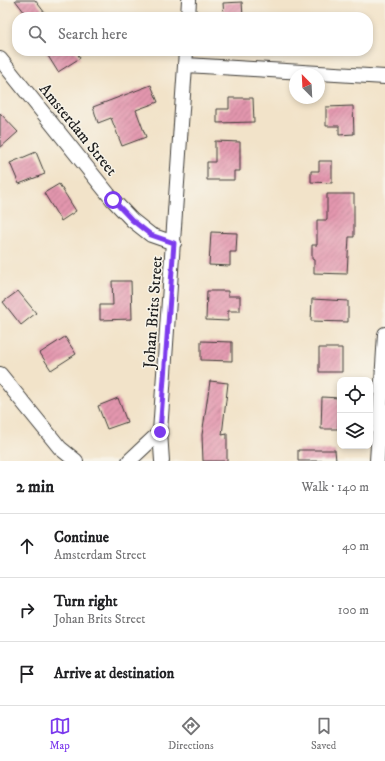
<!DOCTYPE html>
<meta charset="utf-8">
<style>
:root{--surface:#fff;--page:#f6f6f6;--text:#202124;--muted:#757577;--line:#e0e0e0;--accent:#7c3aed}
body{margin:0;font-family:"IM FELL DW Pica",serif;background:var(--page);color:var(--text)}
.controls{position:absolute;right:12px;bottom:12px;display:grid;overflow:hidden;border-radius:8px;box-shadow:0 2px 6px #0003}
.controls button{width:36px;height:36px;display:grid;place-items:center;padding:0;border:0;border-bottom:1px solid var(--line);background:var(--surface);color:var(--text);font:20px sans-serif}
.compass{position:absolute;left:289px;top:68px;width:36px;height:36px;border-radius:50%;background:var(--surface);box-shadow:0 2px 6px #0003;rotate:336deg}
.stop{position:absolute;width:12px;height:12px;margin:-9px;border:3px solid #7c3aed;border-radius:50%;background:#fff}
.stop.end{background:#7c3aed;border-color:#fff;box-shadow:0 1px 4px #0008}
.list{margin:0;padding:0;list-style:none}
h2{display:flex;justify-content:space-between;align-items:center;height:52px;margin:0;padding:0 16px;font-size:17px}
h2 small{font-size:13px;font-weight:400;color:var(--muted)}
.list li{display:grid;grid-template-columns:26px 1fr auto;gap:12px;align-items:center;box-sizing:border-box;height:64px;padding:0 16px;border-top:1px solid var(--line)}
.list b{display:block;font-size:15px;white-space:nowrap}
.list p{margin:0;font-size:13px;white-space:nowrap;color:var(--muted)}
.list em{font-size:13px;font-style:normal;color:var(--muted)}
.icon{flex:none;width:22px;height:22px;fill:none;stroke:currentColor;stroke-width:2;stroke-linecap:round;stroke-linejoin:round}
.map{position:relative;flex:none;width:385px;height:461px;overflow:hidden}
.search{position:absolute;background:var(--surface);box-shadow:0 2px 6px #0003;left:12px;right:12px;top:12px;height:44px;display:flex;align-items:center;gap:10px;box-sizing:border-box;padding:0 14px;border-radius:16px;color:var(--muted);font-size:15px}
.sheet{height:244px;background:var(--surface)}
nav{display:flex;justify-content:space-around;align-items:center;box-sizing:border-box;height:56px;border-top:1px solid var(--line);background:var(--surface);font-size:11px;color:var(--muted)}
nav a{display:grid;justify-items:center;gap:2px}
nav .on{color:var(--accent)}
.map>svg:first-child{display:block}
</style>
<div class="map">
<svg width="385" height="461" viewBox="0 0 385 461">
<defs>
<pattern id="building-hatch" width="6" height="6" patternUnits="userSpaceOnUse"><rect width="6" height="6" fill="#e396ae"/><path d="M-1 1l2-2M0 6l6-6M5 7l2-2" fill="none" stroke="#b77a8d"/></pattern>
</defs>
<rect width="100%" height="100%" fill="#f7f3e8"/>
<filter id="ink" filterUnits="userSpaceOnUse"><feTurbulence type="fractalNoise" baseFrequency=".025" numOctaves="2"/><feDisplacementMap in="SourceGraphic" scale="8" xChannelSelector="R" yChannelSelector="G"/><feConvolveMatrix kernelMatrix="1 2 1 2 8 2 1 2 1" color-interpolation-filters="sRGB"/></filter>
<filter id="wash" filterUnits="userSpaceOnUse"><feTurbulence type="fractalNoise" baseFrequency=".012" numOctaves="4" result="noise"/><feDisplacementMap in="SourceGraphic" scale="16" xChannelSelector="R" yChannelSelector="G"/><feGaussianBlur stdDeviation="0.9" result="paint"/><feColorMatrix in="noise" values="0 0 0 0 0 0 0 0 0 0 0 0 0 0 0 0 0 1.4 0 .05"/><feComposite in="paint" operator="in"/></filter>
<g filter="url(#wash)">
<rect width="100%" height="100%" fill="#f2e3c9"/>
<g id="blocks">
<!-- building -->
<path fill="url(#building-hatch)" d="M15,0H35L48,17H28Z
M242,2L243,17H224L223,3Z
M45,51H76L80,58L58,72Z
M151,85L158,102L136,110L146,137L122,146L111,118L98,123L93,107Z
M229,98H253L254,122L217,123V109H229Z
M353,106L354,134L339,135V126H326V107Z
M0,113L18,132L0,148Z
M215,141L240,142V171H234V180H207V162H215Z
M36,152L45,174L19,184L10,163Z
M319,161H332V183L311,182V171H319Z
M59,184L76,211L61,221L44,193Z
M327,194H354V237H349L347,274L314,273V260L312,259V245H317V220H327Z
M211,232L237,233L236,252H230V266L209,265Z
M112,281H131L132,319L100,320V305H113Z
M18,291L36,313L21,325L3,302Z
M207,291H228V296H240V311H228V321L206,320Z
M312,299L348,301V322L311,321Z
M65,337L76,354L51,370L40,353Z
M201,341L232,342V361L201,360Z
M319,348H342V372H319Z
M210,381L228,383L222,435L227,434V461H203L202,435Z
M322,397L339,398L338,429H321Z
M118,398L127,422L107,429L98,406Z
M298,450H335L336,461H298Z"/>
</g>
</g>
<g filter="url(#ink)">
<use href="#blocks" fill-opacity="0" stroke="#3c3a36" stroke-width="1"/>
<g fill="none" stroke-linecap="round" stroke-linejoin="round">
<defs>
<path id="minor" d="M188,17L189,0
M0,59L113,200L132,220L151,235L174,243
M186,65L385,77
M0,374L60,448L76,461
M129,461L160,432
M162,461L160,432L186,51
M377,461L385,334"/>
</defs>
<!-- minor casing -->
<use href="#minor" stroke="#3c3a36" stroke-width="16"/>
<!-- minor -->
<use href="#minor" stroke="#fff" stroke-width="14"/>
</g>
</g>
<g fill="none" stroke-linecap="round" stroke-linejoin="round" filter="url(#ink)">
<!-- route -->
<path stroke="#7c3aed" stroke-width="5" d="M113,200L132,220L151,235L174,243L160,432"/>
</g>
<g text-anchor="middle" stroke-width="3" stroke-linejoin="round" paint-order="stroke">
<!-- street labels -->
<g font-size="16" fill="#1c1c1c" stroke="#f7f3e8">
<text transform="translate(79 129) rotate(51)" y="6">Amsterdam Street</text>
<text transform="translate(152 312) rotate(-86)" y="6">Johan Brits Street</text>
</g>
</g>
</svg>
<div class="controls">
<button><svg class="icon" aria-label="locate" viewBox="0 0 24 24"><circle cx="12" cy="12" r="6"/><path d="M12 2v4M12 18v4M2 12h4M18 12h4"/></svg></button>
<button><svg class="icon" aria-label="layers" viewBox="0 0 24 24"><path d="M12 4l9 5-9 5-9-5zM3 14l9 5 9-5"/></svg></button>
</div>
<svg class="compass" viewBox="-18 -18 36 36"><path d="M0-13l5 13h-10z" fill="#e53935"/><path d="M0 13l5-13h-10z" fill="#757577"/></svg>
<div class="stop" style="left:113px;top:200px"></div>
<div class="stop end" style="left:160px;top:432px"></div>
<div class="search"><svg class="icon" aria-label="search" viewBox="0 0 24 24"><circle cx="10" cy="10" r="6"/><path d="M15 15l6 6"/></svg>Search here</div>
</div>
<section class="sheet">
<h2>2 min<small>Walk · 140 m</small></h2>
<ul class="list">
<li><svg class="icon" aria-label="ahead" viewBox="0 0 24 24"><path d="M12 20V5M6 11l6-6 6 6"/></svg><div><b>Continue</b><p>Amsterdam Street</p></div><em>40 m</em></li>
<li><svg class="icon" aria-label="right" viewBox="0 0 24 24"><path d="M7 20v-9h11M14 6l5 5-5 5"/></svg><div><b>Turn right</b><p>Johan Brits Street</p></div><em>100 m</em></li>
<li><svg class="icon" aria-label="arrive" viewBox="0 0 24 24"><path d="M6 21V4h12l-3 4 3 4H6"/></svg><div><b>Arrive at destination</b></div></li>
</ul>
</section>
<nav>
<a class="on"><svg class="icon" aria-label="map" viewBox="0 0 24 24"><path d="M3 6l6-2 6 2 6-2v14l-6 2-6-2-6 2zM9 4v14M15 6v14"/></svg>Map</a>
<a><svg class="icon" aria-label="directions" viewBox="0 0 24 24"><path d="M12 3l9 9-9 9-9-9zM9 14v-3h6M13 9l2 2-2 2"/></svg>Directions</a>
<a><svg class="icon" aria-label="saved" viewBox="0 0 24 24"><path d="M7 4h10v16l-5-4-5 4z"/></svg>Saved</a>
</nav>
